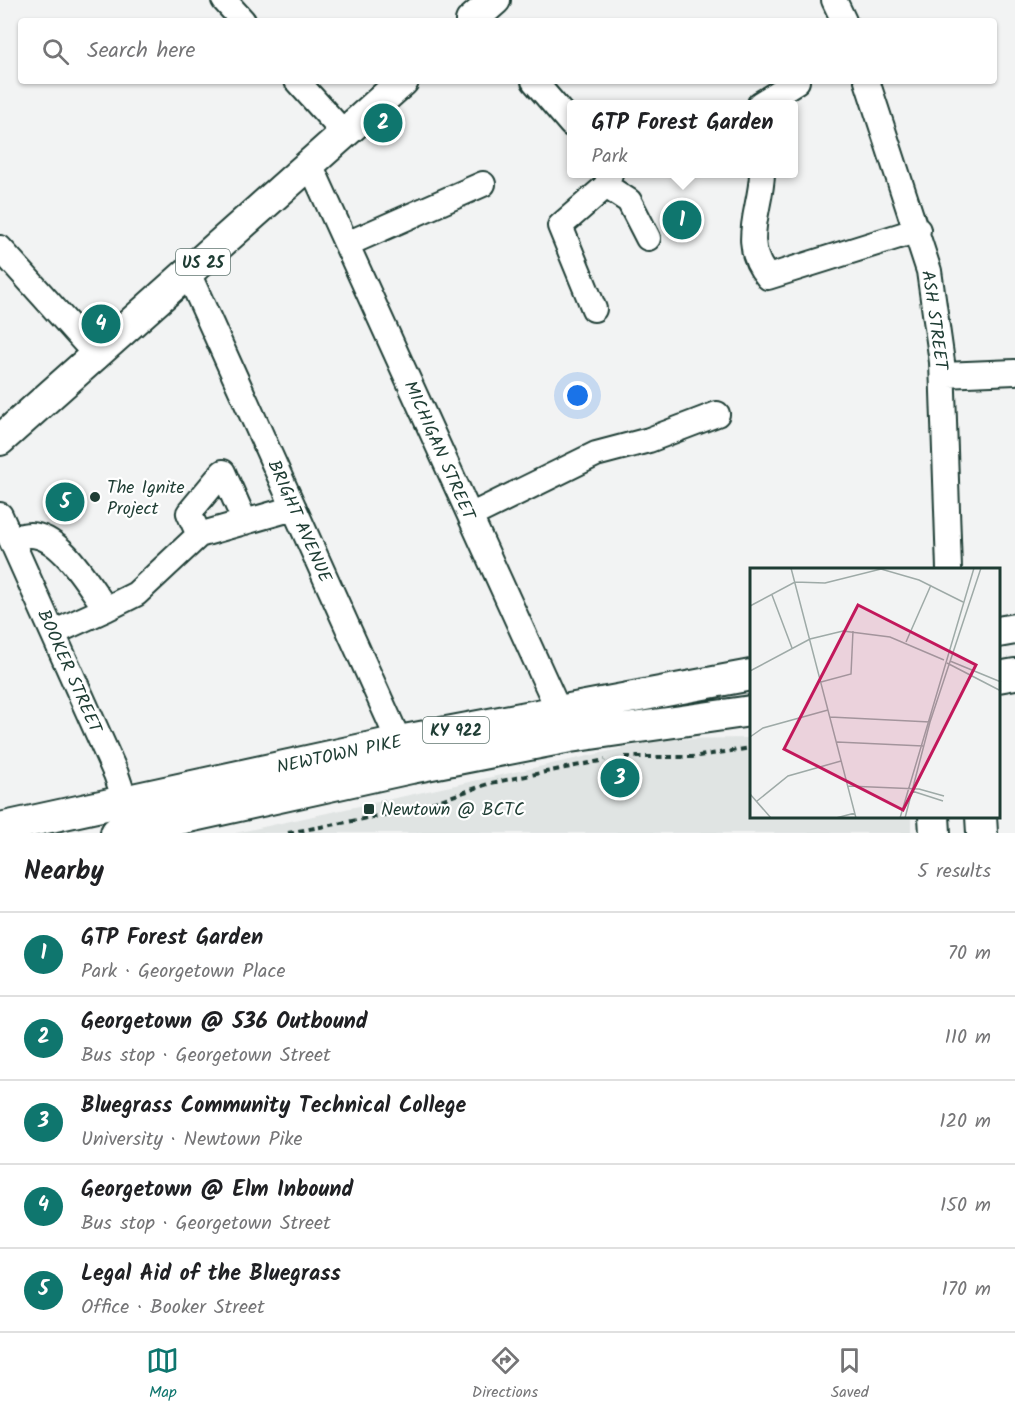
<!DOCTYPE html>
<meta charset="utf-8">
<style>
:root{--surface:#fff;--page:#f6f6f6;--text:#202124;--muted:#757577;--line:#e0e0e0;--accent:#0f766e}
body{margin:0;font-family:Kalam,sans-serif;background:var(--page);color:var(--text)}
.you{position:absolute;left:578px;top:396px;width:21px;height:21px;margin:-15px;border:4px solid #fff;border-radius:50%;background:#1a73e8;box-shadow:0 0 0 9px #1a73e833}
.badge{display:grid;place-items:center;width:39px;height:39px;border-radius:50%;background:var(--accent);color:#fff;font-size:20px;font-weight:700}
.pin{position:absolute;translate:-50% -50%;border:3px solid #fff;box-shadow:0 2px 6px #0006}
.popup{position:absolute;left:567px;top:100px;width:231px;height:78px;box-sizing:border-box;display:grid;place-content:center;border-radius:6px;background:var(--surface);filter:drop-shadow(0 2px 4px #0005);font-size:20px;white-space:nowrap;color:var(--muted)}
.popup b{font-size:22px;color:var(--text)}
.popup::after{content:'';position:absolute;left:50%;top:100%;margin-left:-12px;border:12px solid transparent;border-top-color:var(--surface)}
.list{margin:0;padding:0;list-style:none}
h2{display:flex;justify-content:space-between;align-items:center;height:78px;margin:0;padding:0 24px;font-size:26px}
h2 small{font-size:20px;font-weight:400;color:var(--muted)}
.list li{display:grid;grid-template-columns:39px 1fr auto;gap:18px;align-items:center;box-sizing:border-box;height:84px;padding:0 24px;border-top:2px solid var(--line)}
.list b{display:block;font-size:22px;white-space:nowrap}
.list p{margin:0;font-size:20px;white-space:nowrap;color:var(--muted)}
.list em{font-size:20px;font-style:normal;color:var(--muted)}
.icon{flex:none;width:33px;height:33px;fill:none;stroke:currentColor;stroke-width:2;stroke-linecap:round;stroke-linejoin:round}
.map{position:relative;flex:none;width:1015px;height:833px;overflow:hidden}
.search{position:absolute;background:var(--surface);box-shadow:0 2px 4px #0004;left:18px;right:18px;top:18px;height:66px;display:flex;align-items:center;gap:15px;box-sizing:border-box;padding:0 21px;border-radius:6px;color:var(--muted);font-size:22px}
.sheet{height:498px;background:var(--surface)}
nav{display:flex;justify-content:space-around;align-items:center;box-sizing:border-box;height:84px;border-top:2px solid var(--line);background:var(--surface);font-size:16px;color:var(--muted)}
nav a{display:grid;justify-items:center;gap:3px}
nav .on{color:var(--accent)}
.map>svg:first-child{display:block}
</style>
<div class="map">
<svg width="1015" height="833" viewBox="0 0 1015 833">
<rect width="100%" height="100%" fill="#f2f3f3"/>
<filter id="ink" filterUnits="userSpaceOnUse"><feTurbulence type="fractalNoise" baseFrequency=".0167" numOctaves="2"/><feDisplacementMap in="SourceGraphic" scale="12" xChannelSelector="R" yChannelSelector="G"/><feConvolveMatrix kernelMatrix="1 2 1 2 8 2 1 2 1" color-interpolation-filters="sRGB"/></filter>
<g filter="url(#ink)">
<!-- built -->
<path fill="#e0e4e3" d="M751,738V816L911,817V833H235L666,739Z"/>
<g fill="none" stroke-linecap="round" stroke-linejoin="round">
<defs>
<path id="minor" d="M224,0L243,21
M834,0L844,21
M297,81L344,133
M534,81L571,124
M867,81L929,271L942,362L949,569
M760,104L797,81
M310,164L566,727
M762,174C761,210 739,244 768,277L918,230
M606,186L629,201L648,238
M347,244L483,184
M0,248L97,356
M189,275L406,757
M594,309L560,226L606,186L610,174
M943,375L1015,372
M0,515L116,774L131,818
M470,516L596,454L649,440L717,414
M245,522L223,472L189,513L199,535L294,508
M11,539C17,538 23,535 29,535C61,534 89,586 106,609L53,633
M106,609L136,594L199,535"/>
<path id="major" d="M471,21L495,0
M0,440L403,81
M998,632L1015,629
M998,677L1015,674
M934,816L935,833
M981,816L982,833
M0,828L399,741L751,675
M116,833L411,768L570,737L751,711"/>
</defs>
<!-- minor casing -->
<use href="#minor" stroke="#1f3d34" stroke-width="28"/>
<!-- major casing -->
<use href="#major" stroke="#1f3d34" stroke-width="34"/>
<!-- path -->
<path stroke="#1f3d34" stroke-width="4" stroke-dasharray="6 4.5" stroke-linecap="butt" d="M625,757H692L751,748
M382,800L385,815
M288,833L411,810L491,783L605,760"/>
<!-- minor -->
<use href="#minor" stroke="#fff" stroke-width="24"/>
<!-- major -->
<use href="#major" stroke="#fff" stroke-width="30"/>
</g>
</g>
<!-- markers -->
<g fill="#1f3d34" stroke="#fff" stroke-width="2">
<circle cx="95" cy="497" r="6"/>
<rect x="363" y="803" width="12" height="12" rx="3"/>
</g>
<g text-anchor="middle" stroke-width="4.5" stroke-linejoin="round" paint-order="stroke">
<!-- shield labels -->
<g fill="#fff" stroke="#627771" stroke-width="1.5">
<rect x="176" y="249" width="54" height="26" rx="4.5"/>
<rect x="423" y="717" width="66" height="26" rx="4.5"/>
</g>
<g font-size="16" font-weight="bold" fill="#1f3d34">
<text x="203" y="268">US 25</text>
<text x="456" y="736">KY 922</text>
</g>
<!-- street labels -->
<g font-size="18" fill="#1f3d34" stroke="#fff">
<text transform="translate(935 320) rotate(82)" y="6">ASH STREET</text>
<text transform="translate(440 450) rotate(66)" y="6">MICHIGAN STREET</text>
<text transform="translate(300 521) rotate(66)" y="6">BRIGHT AVENUE</text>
<text transform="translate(70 671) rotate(66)" y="6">BOOKER STREET</text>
<text transform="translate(339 754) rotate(-12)" y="6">NEWTOWN PIKE</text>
</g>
<!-- poi labels -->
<g font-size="18" fill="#1f3d34" stroke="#fff" text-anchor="start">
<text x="107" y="493">The Ignite<tspan x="107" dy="21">Project</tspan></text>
<text x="381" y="815">Newtown @ BCTC</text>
</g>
</g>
<!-- overview -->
<g transform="translate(750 568)">
<rect width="250" height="250" fill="#f2f3f3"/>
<path fill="none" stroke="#9eaaa7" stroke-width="1.5" d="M41,0L106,250M22,27L42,80M0,38L45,14L75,15L131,1L169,12L213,34M156,74L181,17M200,93L251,114M197,95L251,123M0,103L60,71L93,63L140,69L194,92M71,114L101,106L103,63M80,149L180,154M0,169L13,160L78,142M87,174L173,178M98,218L169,221L194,228M162,223L193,233M0,226L21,250M7,233L38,208L91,193M86,250L105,245M150,250L224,0M155,250L180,154L231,0"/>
<path fill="#c2185b" fill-opacity="0.15" stroke="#c2185b" stroke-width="3" d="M108,37L226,97L153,242L34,181Z"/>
<rect width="250" height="250" fill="none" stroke="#1f3d34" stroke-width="3"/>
</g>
</svg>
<div class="you"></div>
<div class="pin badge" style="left:682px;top:220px">1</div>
<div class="popup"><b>GTP Forest Garden</b>Park</div>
<div class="pin badge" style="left:383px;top:123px">2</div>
<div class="pin badge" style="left:620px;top:778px">3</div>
<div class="pin badge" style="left:101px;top:324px">4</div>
<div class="pin badge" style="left:65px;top:502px">5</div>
<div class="search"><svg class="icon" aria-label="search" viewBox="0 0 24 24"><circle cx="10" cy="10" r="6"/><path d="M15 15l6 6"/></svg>Search here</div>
</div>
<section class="sheet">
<h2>Nearby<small>5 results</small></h2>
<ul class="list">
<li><span class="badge">1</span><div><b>GTP Forest Garden</b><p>Park · Georgetown Place</p></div><em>70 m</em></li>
<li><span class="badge">2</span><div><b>Georgetown @ 536 Outbound</b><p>Bus stop · Georgetown Street</p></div><em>110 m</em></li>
<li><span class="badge">3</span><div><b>Bluegrass Community Technical College</b><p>University · Newtown Pike</p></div><em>120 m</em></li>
<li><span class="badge">4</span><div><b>Georgetown @ Elm Inbound</b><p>Bus stop · Georgetown Street</p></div><em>150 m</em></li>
<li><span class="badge">5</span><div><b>Legal Aid of the Bluegrass</b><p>Office · Booker Street</p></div><em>170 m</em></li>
</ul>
</section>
<nav>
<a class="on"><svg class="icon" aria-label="map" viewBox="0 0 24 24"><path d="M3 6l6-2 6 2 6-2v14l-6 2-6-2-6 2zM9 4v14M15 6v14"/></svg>Map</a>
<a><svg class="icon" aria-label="directions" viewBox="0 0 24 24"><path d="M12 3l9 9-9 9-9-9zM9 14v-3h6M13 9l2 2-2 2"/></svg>Directions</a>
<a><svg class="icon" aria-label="saved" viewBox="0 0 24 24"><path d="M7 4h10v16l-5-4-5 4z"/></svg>Saved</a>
</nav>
